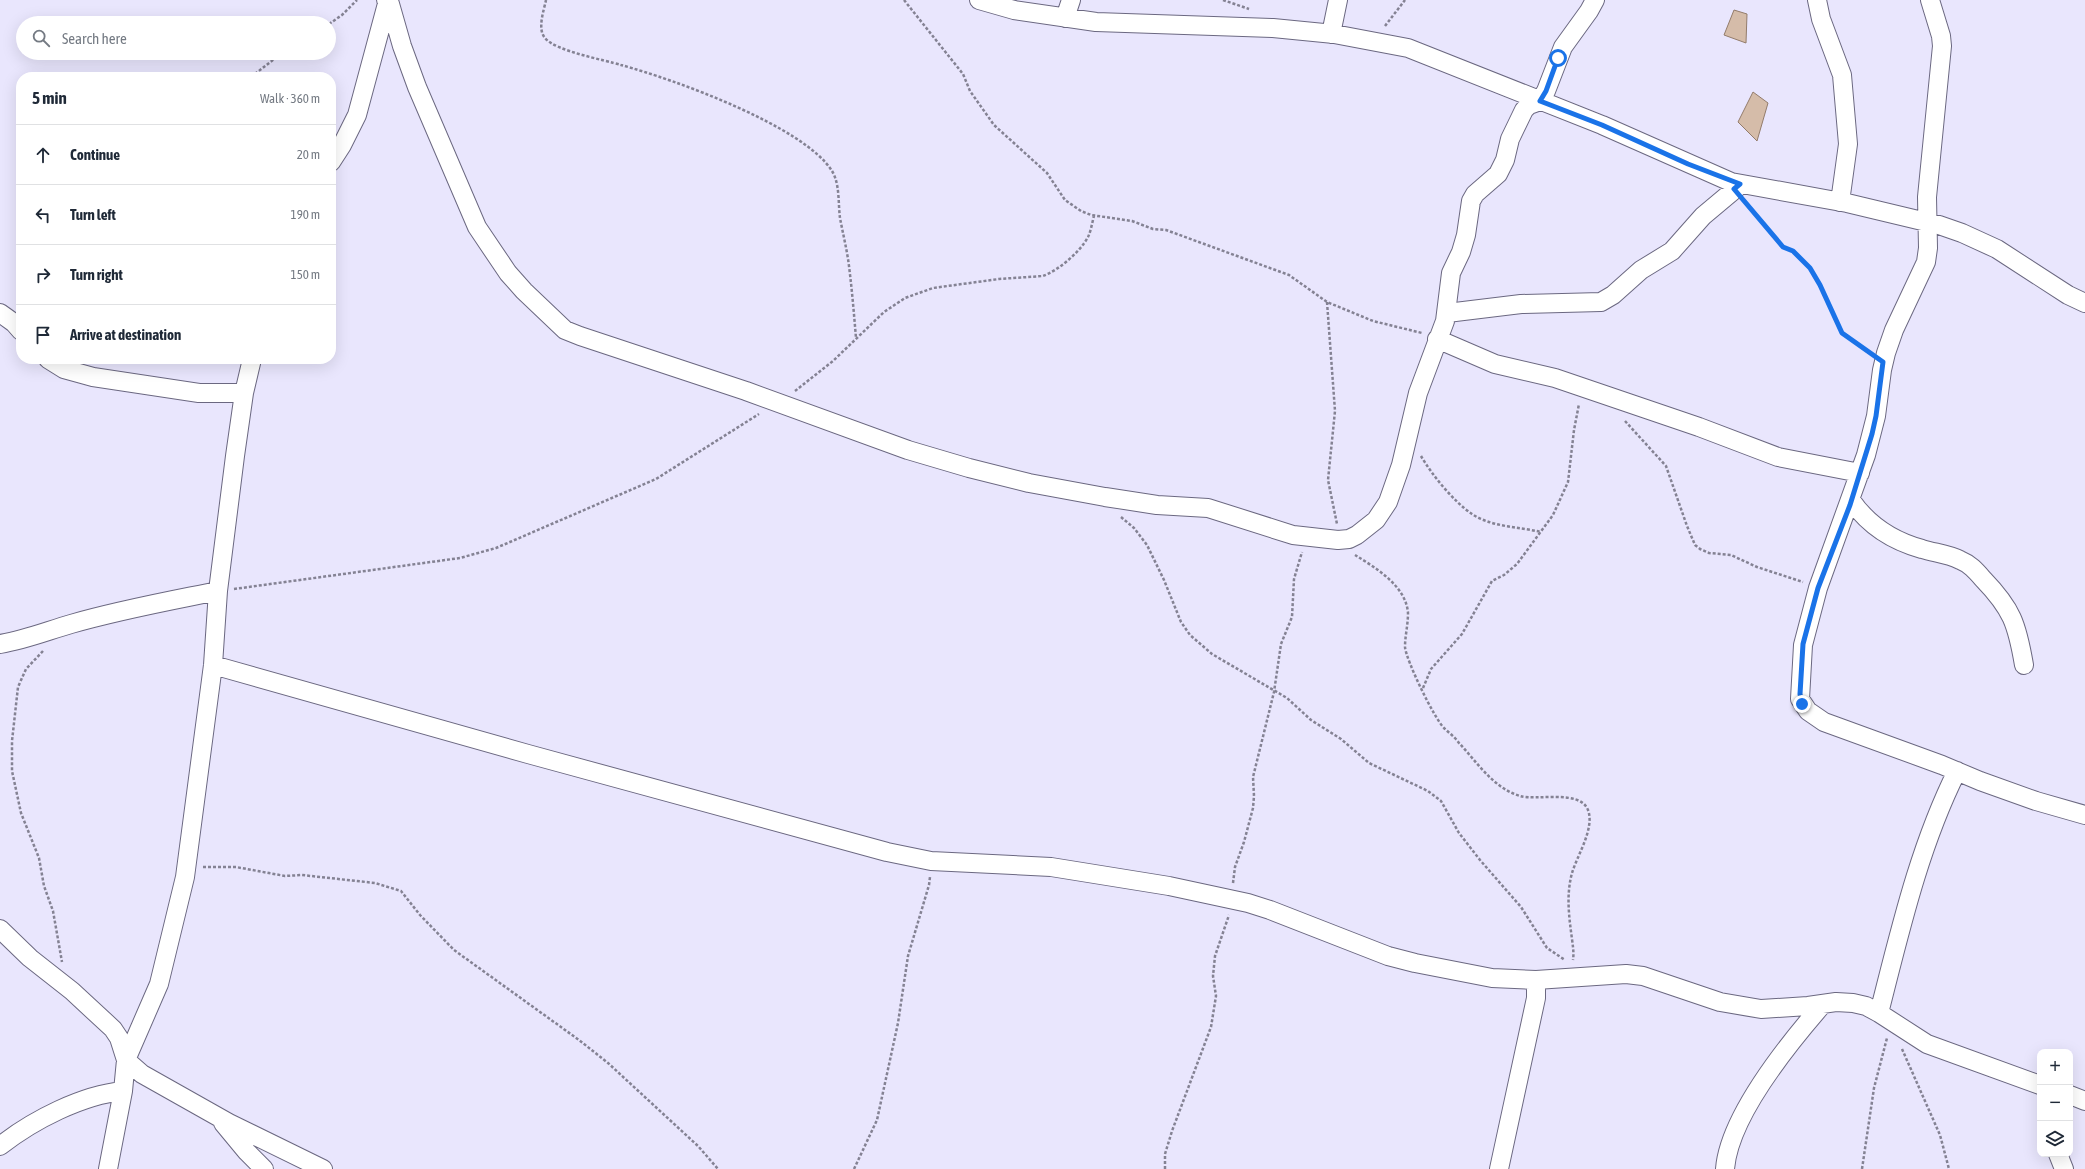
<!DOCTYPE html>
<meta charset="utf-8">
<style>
:root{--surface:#fff;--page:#f2f2f3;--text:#1f2937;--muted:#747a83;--line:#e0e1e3}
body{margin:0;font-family:"Asap Condensed",sans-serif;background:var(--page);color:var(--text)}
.controls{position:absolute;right:12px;bottom:12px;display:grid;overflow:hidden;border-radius:8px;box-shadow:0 4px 16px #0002}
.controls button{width:36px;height:36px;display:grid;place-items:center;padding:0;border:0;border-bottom:1px solid var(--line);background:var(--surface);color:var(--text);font:20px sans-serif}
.stop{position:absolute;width:12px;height:12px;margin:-9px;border:3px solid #1a73e8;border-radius:50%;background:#fff}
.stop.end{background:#1a73e8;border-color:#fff;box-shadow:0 1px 4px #0008}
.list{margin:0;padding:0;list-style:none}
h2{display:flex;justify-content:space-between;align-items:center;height:52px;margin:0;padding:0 16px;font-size:17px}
h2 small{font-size:13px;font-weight:400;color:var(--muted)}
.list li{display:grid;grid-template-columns:26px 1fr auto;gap:12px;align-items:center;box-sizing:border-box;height:60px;padding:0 16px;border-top:1px solid var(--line)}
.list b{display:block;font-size:15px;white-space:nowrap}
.list em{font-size:13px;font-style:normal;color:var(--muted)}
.icon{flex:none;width:22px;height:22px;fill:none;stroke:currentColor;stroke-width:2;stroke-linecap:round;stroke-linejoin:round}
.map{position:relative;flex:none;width:2085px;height:1169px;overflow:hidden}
.search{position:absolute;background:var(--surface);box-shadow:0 4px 16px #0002;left:16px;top:16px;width:320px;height:44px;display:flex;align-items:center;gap:10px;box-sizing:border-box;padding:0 14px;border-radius:22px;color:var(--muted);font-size:15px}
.panel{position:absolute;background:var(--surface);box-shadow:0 4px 16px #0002;left:16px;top:72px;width:320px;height:292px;border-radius:16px}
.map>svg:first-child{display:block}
</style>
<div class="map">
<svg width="2085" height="1169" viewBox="0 0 2085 1169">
<rect width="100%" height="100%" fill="#e9e6fd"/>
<!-- building -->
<path fill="#d5bca9" stroke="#937c6b" d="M1734,10L1747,14L1746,43L1724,35Z
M1753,92L1768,103L1757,141L1738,122Z"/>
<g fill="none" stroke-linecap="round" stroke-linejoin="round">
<defs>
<path id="street" d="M386,0L390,4L402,46L417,87L477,227L508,273L524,291L565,330L580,336L746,391L908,450L969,468L1029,483L1105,497L1157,505L1208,508L1293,535L1338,540L1349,539L1357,535L1376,520L1388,502L1401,465L1418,393L1445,321L1451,273L1461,252L1466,235L1471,201L1475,194L1498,174L1505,160L1510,139L1524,110L1529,105L1540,101L1546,91L1563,47L1589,11L1595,0
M979,0L1014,10L1096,22L1273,28L1334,34L1408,48L1602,125L1731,182L1847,203L1939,225L1962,233L1997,249L2068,295L2085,303
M1817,0L1821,19L1842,75L1848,144L1840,202
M1930,0L1941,36L1942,46L1927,197L1928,248L1926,262L1894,330L1886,353L1882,370L1876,416L1866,455L1818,588L1803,645L1800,699L1808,711L1824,722L1942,765L1980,781L2036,801L2085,815
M1065,18L1071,0
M1331,34L1338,0
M331,162L342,145L357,115L388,0
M0,313L14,323L21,331
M1447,313L1521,304L1601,302L1613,295L1641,270L1672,251L1703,216L1740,185
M1437,339L1495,364L1555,378L1699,427L1778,457L1860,473
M48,359L64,369L93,377L199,393H244
M1851,500C1868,525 1893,541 1922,549C1935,553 1948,554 1960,560C1970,564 1976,571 1983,579C2012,609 2017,624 2024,665
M0,644C25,640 47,631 71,624C119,610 169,601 218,591
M213,665L528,754L887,852L931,861L1051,867L1169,886L1248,903L1270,910L1388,956L1415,963L1492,978L1536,980L1626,974L1643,976L1720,1002L1761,1009L1808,1006L1836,1002L1853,1003L1866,1006L1879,1013L1927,1044L2040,1085
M0,929L30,958L72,991L113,1029L119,1038L126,1060L142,1074L229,1123L323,1169
M1879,1013C1900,931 1919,847 1957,771
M2070,1095L2085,1101
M223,1123L247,1152L264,1169
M0,1146C33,1120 82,1095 123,1091
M2058,1154L2064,1169
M108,1169L123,1091L126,1060L159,984L185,877L213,665L218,591L235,456L244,393L252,359
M1499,1169L1536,998V980
M1725,1169C1729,1117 1789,1043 1823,1004"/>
</defs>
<!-- street casing -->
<use href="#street" stroke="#6b6881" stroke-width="20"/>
<!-- path -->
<path stroke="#848293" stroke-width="2.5" stroke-dasharray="3 2" stroke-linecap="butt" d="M546,0C544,10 537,29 545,38C555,51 605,60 621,65C673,79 804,126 832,171C840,184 838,203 840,218C843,234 847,250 849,266C852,290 854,314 856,338
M904,0L963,74L970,91L994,125L1047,173L1065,200L1081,211L1091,215L1132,221L1153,229L1166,230L1289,275L1327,302L1373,321L1422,333
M1223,0L1249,9
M329,24L342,15L357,0
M1385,26L1405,0
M251,77L282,53
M1746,203L1783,247L1793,251L1810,268L1820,285L1842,333L1869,353
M1327,302L1335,411L1328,480L1337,524
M795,391L833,361L884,312L905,298L933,288L999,279L1043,276C1059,270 1080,252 1088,237C1091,231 1092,223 1094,216
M1625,421L1666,466L1687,526L1695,545L1700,549L1709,553L1731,555L1757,567L1803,582
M1421,456C1432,475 1454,502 1472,514C1491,527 1520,527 1541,532
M1121,517L1134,528L1147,545L1164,580L1181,622L1190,635L1212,654L1287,698L1311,720L1341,739L1369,763L1428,791L1441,801L1459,833L1480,860L1521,907L1547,948L1565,960
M1355,555C1376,568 1406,586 1408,613C1408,625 1405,636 1405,647C1406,660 1434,718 1444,728C1449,733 1455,737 1459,743C1477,762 1493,788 1520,796C1536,801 1580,789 1588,810C1595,828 1577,856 1572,873C1566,895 1569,917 1572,939C1573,947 1574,953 1573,960
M234,589L460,558L496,548L656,479L759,414
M43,651L26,669L18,687L12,741V771L21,813L39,858L44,886L53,911L62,962
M1423,688L1431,669L1462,634L1492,581L1504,575L1517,564L1553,515L1568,482L1574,430L1579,404
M203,867H236L285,876L302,875L375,883L401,891L420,915L454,950L579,1040L608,1063L698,1146L718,1169
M1233,883L1235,867L1244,842L1253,808L1254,796L1253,777L1274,692L1281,644L1292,617L1294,579L1302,552
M1902,1049L1940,1135L1949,1169
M854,1169L877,1120L898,1023L908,956L929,885L930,877
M1165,1169V1154L1172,1131L1211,1027L1216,996L1213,976L1215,956L1229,915
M1862,1169L1874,1088L1887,1038"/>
<!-- street -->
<use href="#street" stroke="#fff" stroke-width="18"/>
</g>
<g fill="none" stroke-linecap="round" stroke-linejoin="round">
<!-- route -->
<path stroke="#1a73e8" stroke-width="5" d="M1558,58L1546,91L1540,101L1602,125L1688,164L1740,184L1734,189L1783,247L1793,251L1810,268L1820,285L1842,333L1883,362L1876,416L1872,434L1850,505L1818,588L1803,644L1800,694L1802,704"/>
</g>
</svg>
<div class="controls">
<button>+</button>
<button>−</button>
<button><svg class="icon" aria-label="layers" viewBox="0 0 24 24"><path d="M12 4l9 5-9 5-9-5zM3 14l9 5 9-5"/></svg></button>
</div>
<div class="stop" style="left:1558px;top:58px"></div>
<div class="stop end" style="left:1802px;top:704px"></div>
<div class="search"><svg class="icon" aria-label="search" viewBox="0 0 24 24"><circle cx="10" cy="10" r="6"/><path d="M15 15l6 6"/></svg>Search here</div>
<section class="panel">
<h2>5 min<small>Walk · 360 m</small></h2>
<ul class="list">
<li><svg class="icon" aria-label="ahead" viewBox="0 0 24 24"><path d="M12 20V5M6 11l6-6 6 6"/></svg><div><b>Continue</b></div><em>20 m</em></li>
<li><svg class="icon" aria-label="left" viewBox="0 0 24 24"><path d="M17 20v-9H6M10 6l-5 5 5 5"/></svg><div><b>Turn left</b></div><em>190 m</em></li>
<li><svg class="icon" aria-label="right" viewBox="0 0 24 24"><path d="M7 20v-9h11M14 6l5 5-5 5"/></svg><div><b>Turn right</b></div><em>150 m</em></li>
<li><svg class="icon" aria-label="arrive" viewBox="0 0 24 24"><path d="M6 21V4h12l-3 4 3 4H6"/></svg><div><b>Arrive at destination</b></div></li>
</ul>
</section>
</div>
